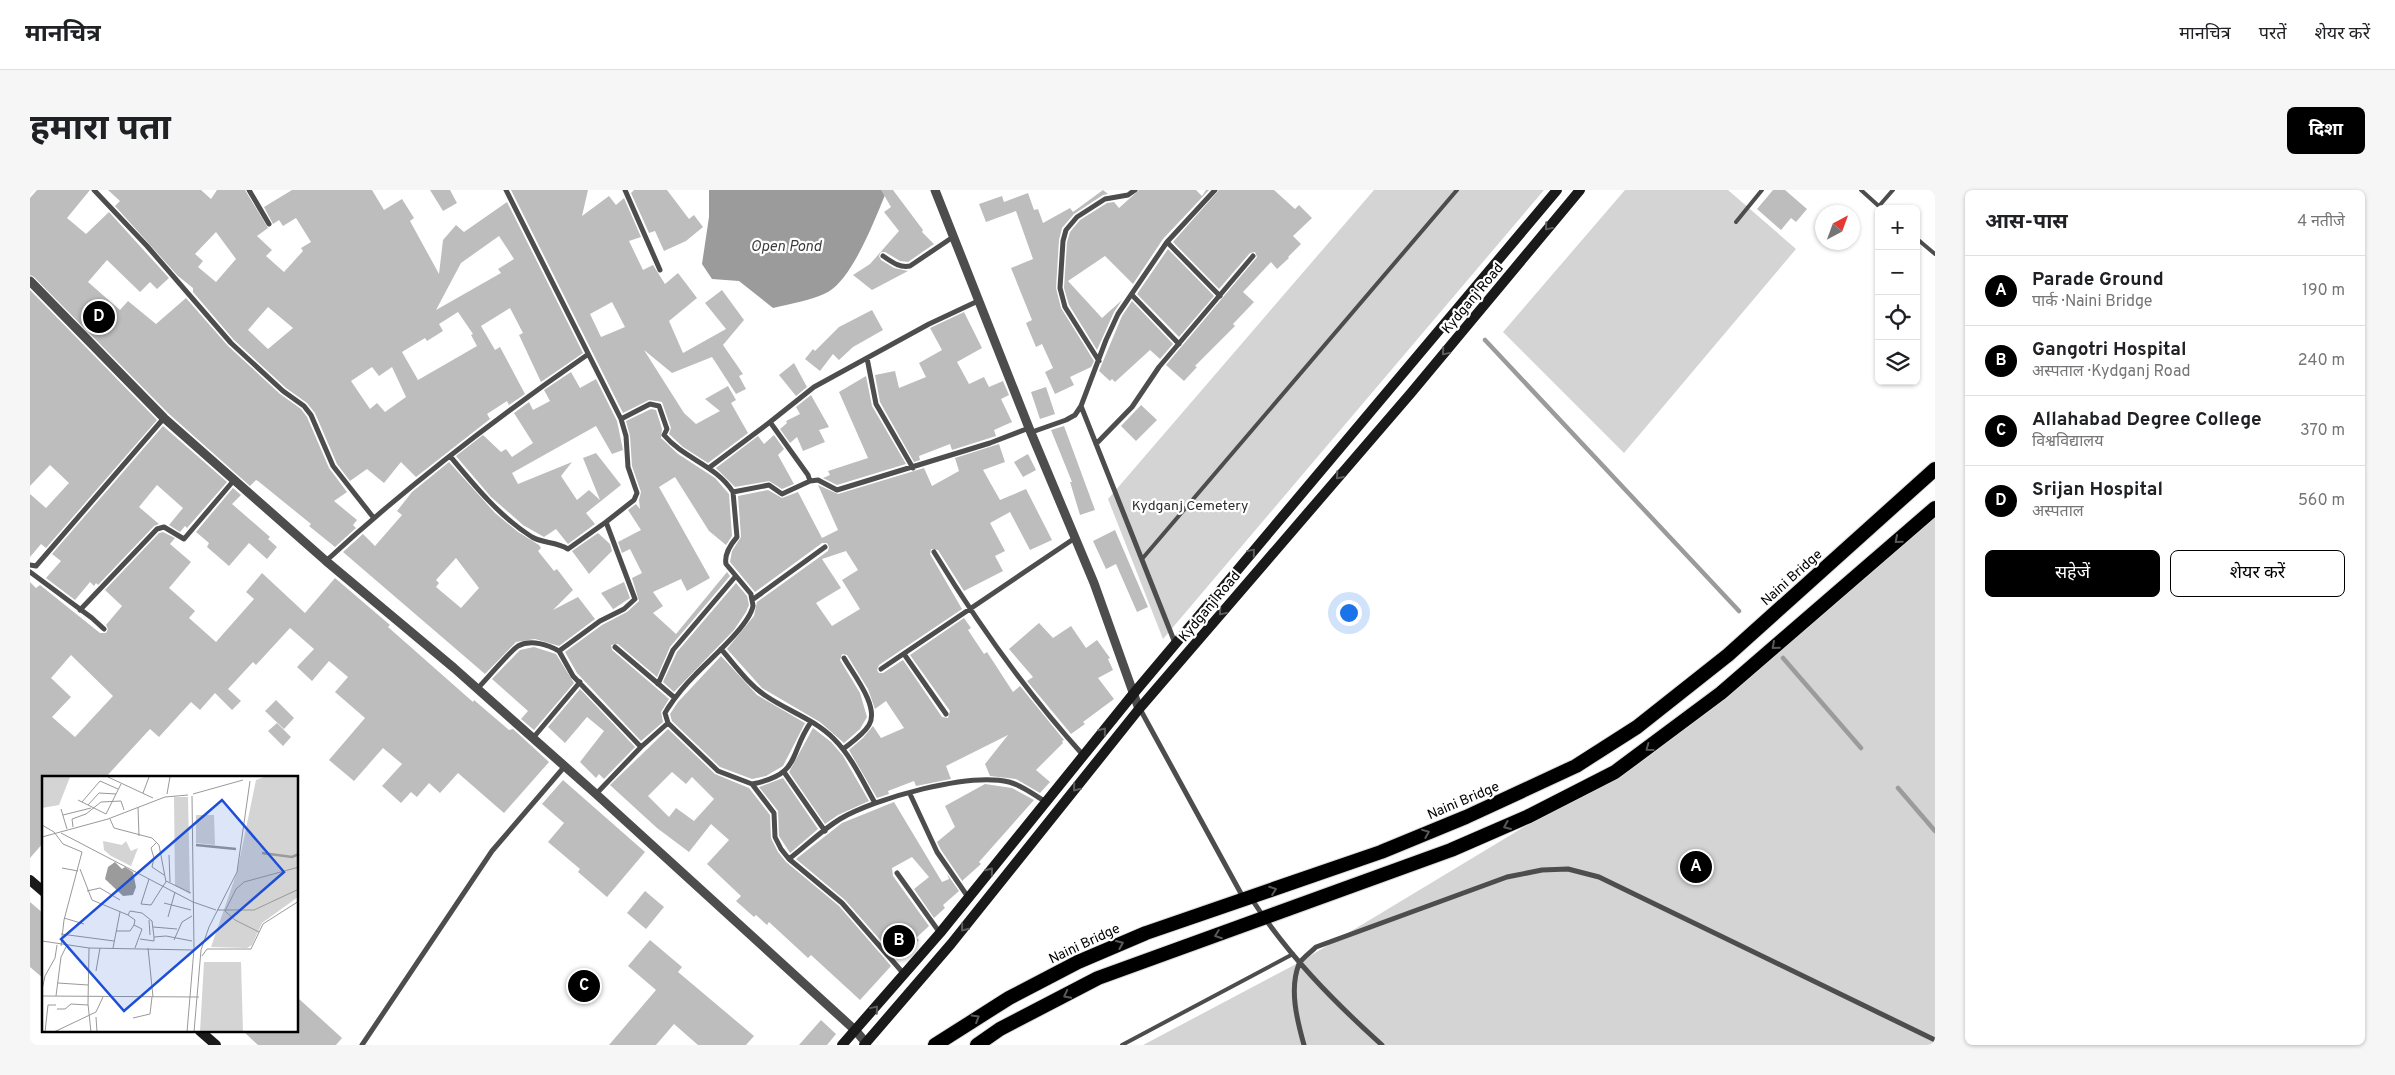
<!DOCTYPE html>
<html lang="hi">
<meta charset="utf-8">
<style>
:root{--surface:#fff;--page:#f6f6f6;--text:#202124;--muted:#757577;--line:#e0e0e0;--accent:#000}
body{margin:0;font-family:Overpass,"Noto Sans Devanagari",sans-serif;background:var(--page);color:var(--text)}
.controls{position:absolute;right:15px;top:15px;display:grid;overflow:hidden;border-radius:8px;box-shadow:0 1px 4px #0004}
.controls button{width:45px;height:45px;display:grid;place-items:center;padding:0;border:0;border-bottom:1px solid var(--line);background:var(--surface);color:var(--text);font:25px sans-serif}
.compass{position:absolute;left:1785px;top:15px;width:45px;height:45px;border-radius:50%;background:var(--surface);box-shadow:0 1px 4px #0004;rotate:41deg}
.you{position:absolute;left:1318px;top:422px;width:18px;height:18px;margin:-12px;border:4px solid #fff;border-radius:50%;background:#1a73e8;box-shadow:0 0 0 8px #1a73e833}
.badge{display:grid;place-items:center;width:32px;height:32px;border-radius:50%;background:var(--accent);color:#fff;font-size:16px;font-weight:700}
.pin{position:absolute;translate:-50% -50%;border:2px solid #fff;box-shadow:0 1px 5px #0006}
.list{margin:0;padding:0;list-style:none}
h2{display:flex;justify-content:space-between;align-items:center;height:65px;margin:0;padding:0 20px;font-size:21px}
h2 small{font-size:16px;font-weight:400;color:var(--muted)}
.list li{display:grid;grid-template-columns:32px 1fr auto;gap:15px;align-items:center;box-sizing:border-box;height:70px;padding:0 20px;border-top:1px solid var(--line)}
.list b{display:block;font-size:19px;white-space:nowrap}
.list p{margin:0;font-size:16px;white-space:nowrap;color:var(--muted)}
.list em{font-size:16px;font-style:normal;color:var(--muted)}
.actions{display:flex;gap:10px;padding:15px 20px}
.actions a{flex:1;padding:11px 0;border:1px solid var(--accent);border-radius:8px;text-align:center;font-size:18px;color:var(--accent)}
.actions .main{background:var(--accent);color:#fff}
.icon{flex:none;width:28px;height:28px;fill:none;stroke:currentColor;stroke-width:2;stroke-linecap:round;stroke-linejoin:round}
.map{position:relative;flex:none;width:1905px;height:855px;overflow:hidden;border-radius:8px}
header{display:flex;align-items:center;gap:30px;box-sizing:border-box;height:70px;padding:0 25px;background:var(--surface);border-bottom:1px solid var(--line)}
header strong{font-size:24px}
nav{display:flex;gap:28px;margin-inline-start:auto;font-size:18px}
.intro{display:flex;align-items:center;justify-content:space-between;box-sizing:border-box;height:120px;padding:0 30px}
h1{margin:0;font-size:35px}
.button{padding:12px 22px;border-radius:8px;background:var(--accent);color:#fff;font-size:18px;font-weight:700}
main{display:flex;gap:30px;padding:0 30px}
aside{flex:1;background:var(--surface);border-radius:8px;box-shadow:0 1px 4px #0004}
.map>svg:first-child{display:block}
</style>
<header>
<strong>मानचित्र</strong>
<nav><a>मानचित्र</a><a>परतें</a><a>शेयर करें</a></nav>
</header>
<div class="intro"><h1>हमारा पता</h1><a class="button">दिशा</a></div>
<main>
<div class="map">
<svg width="1905" height="855" viewBox="0 0 1905 855">
<rect width="100%" height="100%" fill="#fff"/>
<!-- green -->
<path fill="#d4d4d4" d="M1344,0H1514L1133,449L1078,309Z
M1595,0H1698L1766,59L1594,263L1473,142Z
M1905,317V855H1113L1270,772L1585,582Z"/>
<!-- water -->
<path fill="#9b9b9b" d="M679,0H857C846,27 823,88 798,102C784,110 759,114 743,118L709,91L682,89L672,74L679,27Z"/>
<g fill="none" stroke-linecap="round" stroke-linejoin="round">
<!-- stream -->
<path stroke="#9b9b9b" stroke-width="4.5" d="M1455,150L1709,421
M1753,468L1831,558
M1868,598L1905,641"/>
</g>
<!-- building -->
<path fill="#bdbdbd" fill-rule="evenodd" d="M7,0H60L37,28L56,44L79,22L139,88L127,99L120,92L110,102L77,70L58,92L90,120L98,111L126,134L156,108L198,156L250,204L271,219L277,227L299,278L317,302L304,311L327,330L323,335L326,338L305,357L279,336L281,334L228,291L226,290L220,296L138,223L4,87L0,85V8Z
M78,0H171L181,9L187,0H215L238,38L227,46L242,60L236,66L254,82L273,61L271,58L281,52L266,28L253,36L249,30L243,34L234,17L262,0H342L354,20L372,9L384,28L380,31L409,84L413,50L426,35L434,42L477,12L553,163L511,192L489,145L493,143L480,118L451,136L465,160L470,157L495,204L479,215L477,211L457,224L460,229L386,287L371,272L354,293L337,279L320,291L307,274L285,223L277,213L256,198L204,150L163,102V98L148,86L85,16L90,11ZM186,42L206,69L186,92L168,77L173,71L165,64ZM469,46L484,69L468,79L471,83L406,120L431,73ZM238,117L263,138L238,159L218,140ZM428,122L443,144L441,145L447,156L388,190L372,162L395,148L397,151L413,141L409,134ZM342,177L349,186L362,177L376,207L355,222L347,213L340,219L321,191Z
M400,0H420L427,13L413,21Z
M481,0H558L552,26L579,6L586,15L594,8L611,47L599,51L613,80L623,75L635,94L648,83L667,108L639,131L653,163L696,139L675,113L692,100L714,130L693,155L713,184L709,186L716,199L706,204L682,167L642,183L614,160L654,223L666,234L690,221L675,209L698,196L706,210L701,213L718,243L678,273L653,257L639,244L641,238L632,212L619,210L593,223ZM582,112L595,137L571,147L560,124Z
M604,0H637L659,29L664,25L673,37L656,51L634,61L625,41L619,43L601,3Z
M851,0H863L893,40L892,42L904,54L878,72L870,71L855,62H851L849,66L851,70L864,78L878,81L842,100L823,85L840,74L869,41L854,22L861,17Z
M1073,0L1078,4L1073,5L1044,24L1032,38L1029,50L1026,98L1031,118L1064,171L1061,177L1040,187L1044,195L1025,204L1015,182L1023,178L1012,154L1006,157L996,133L1002,130L981,78L1003,69L986,21L956,32L949,14L972,6L974,12L998,3L1004,20L1008,19L1013,33L1040,18L1043,22Z
M1109,0H1166L1172,6L1176,0H1179L1133,49L1103,94L1075,66L1038,91L1072,128L1092,110L1084,122L1067,160L1039,115L1034,98L1037,52L1040,42L1050,30L1077,13L1084,12L1089,18Z
M1189,0H1244L1265,19L1269,15L1282,28L1263,46L1271,54L1258,67L1259,68L1247,79L1241,72L1213,102L1224,112L1203,134L1205,136L1165,176L1167,177L1154,191L1136,175L1227,67L1225,62L1220,63L1189,99L1143,52Z
M1743,0H1755L1777,19L1766,32L1761,28L1751,40L1727,19Z
M1138,59L1184,106L1149,147L1107,104Z
M0,100L127,230L16,358L11,354L0,367V304L16,318L39,293L20,275L0,296Z
M1102,111L1143,154L1130,169L1120,160L1085,192L1082,189L1080,191L1069,181L1092,126Z
M842,120L853,140L823,157L809,170L803,164L790,181L775,169L783,159L785,161L809,137Z
M934,122L952,158L927,172L939,194L954,187L959,197L973,191L979,205L971,209L982,232L964,240L966,246L922,260L920,254L889,266L890,270L884,272L850,212L845,185L865,181L869,198L896,187L889,173L912,160L900,138Z
M764,173L777,197L766,206L749,185Z
M541,182L550,198L566,189L587,231L593,260L582,264L566,236L482,283L488,294L542,272L531,286L547,310L559,300L570,310L553,268L566,263L591,295L556,323L565,334L538,354L526,339L514,347L493,335L461,307L426,266L453,245L471,262L476,259L482,267L503,253L484,223L499,212L503,220L520,211L514,200Z
M836,186L842,216L876,274L807,295L793,288L800,285L798,281L838,268L809,202Z
M1016,197L1025,224L1010,229L1001,202Z
M781,205L799,237L789,240L795,252L773,261L767,247L760,253L750,239L757,233L756,231L770,224L766,217Z
M1111,215L1127,230L1106,251L1091,236Z
M621,219L626,220L632,239L631,248L648,264L685,288L699,304L702,346L696,355L679,341L645,287L629,297L680,388L657,401L651,389L623,402L633,416L623,423L646,444L697,382L700,386L640,457L627,487L588,454L581,455L582,460L639,509L631,522L633,532L611,551L547,483L535,462L572,435L597,422L609,411L602,388L612,383L600,359L592,363L588,352L611,340L598,320L606,314L610,319L609,310L611,302L602,276L600,246L596,231Z
M133,236L197,292L157,338L155,336L150,342L139,335L153,318L127,295L109,317L129,334L124,336L68,395L66,393L64,396L60,392L45,410L16,388L31,371L22,364Z
M1034,236L1065,320L1050,325L1040,292H1042L1021,240Z
M744,245L754,259L748,265L764,294L752,299L739,291L705,297L686,278L728,246L734,254Z
M969,254L975,272L953,280L970,310L996,299L1022,350L1000,360L980,322L960,333L975,361L965,366L973,381L934,401L908,360L901,359L900,364L932,419L849,475L847,480L849,483H853L873,470L912,527L918,528L920,521L880,465L934,428L941,438L938,440L954,464L957,462L983,502L990,496L1034,550L1032,551L1033,553L1006,580L1020,592L1010,603L986,589L960,586L955,574L978,545L916,576L921,589L886,596L884,591L858,601L859,604L847,608L819,560L833,548L843,536L851,548L874,538L856,511L845,519L838,499L817,465L812,464L810,470L830,503L837,527L830,539L814,553L790,532L732,498L697,459L724,426L727,412L798,361L799,357L797,353H792L725,402L700,372L702,361L711,347L708,306L738,300L752,308L768,302L792,348L808,340L788,295L808,304L894,278L902,296L929,281L925,268ZM816,361L828,380L812,390L830,419L802,436L786,413L811,398L792,369Z
M998,264L1006,280L993,287L984,272Z
M419,272L465,323L488,342L509,355L511,358L508,361L524,381L527,379L543,400L523,420L548,407L565,429L529,456L505,449L486,452L455,484L313,362L333,344L345,356L372,325L367,321L382,302ZM426,368L449,398L431,418L406,397L409,393L406,390Z
M203,298L211,305L202,314L240,347L238,349L247,357L237,369L219,353L199,376L177,357L179,353L166,342Z
M1085,340L1118,417L1107,422L1086,374L1076,379L1063,351Z
M133,342L145,348L140,354L161,372L139,398L165,421L159,428L186,452L224,409L216,402L232,383L275,423L305,388L360,435L358,437L443,512L444,510L479,540L483,539L519,572L474,623L428,583L410,603L399,593L387,607L381,602L371,613L352,596L372,574L353,558L324,591L299,570L335,528L305,502L318,487L299,471L282,491L267,477L284,459L260,438L226,475L223,472L198,499L211,511L202,520L185,503L170,520L161,512L129,547L120,539L75,588H14V652L0,668V392L6,398L10,395L70,443H76L78,439L76,435L92,416L75,400L129,343ZM41,465L83,506L45,547L22,527L41,507L21,488Z
M568,343L580,354L582,361L559,384L542,361Z
M594,392L600,408L582,420L583,419L571,403Z
M706,393L717,406L719,415L716,422L704,440L644,502L633,492L647,462Z
M1009,433L1023,448L1041,436L1056,458L1067,450L1080,468L1078,469L1083,480L1068,488L1084,509L1053,532L1055,534L1041,544L997,491L1003,487L979,459Z
M504,457L526,464L544,493L504,540L491,529L498,521L462,489L490,460Z
M691,466L727,505L775,533L753,576L736,586L722,589L690,577L642,531L640,524L648,512Z
M550,499L605,557L574,589L569,584L566,588L550,572L574,541L557,527L535,553L518,537Z
M246,510L264,528L254,539L235,521Z
M247,533L261,547L253,556L238,541Z
M783,538L801,552L813,566L839,611L808,625L795,634L759,582Z
M638,539L685,584L719,598L740,625L741,648L748,662L756,672L809,716L861,776L830,810L781,765L778,768L739,732L737,735L726,725L724,727L706,711L711,706L677,674L699,650L681,634L659,662L627,638L580,595ZM642,582L656,594L662,587L684,609L664,631L646,618L639,627L618,606Z
M753,588L788,639L760,663L749,646L748,621L729,597Z
M533,590L615,662L577,707L548,682L550,679L518,652L534,633L512,614Z
M955,594L982,598L1004,610L949,672L951,674L932,691L935,695L911,660L907,652L925,637L915,616Z
M864,612L912,692L919,689L917,684L929,701L913,715L915,718L904,728L884,699L899,687L882,667L862,678L863,686L899,736L886,748L889,750L867,769L815,710L766,669L812,633Z
M615,701L634,717L616,739L597,723Z
M0,712L14,724V789L0,777Z
M620,750L652,777L648,782L724,846L716,855H668L644,834L626,855H579L626,800L598,776Z
M268,808L312,848L306,855H228L213,841H268Z
M791,830L806,844L797,855H769Z"/>
<g fill="none" stroke-linecap="round" stroke-linejoin="round">
<defs>
<path id="trunk" d="M905,855L979,808L1048,772L1116,743L1351,662L1436,627L1546,576L1607,537L1698,465L1905,279
M947,855L970,839L1068,788L1421,660L1499,626L1585,582L1691,503L1905,318"/>
</defs>
<!-- trunk casing -->
<use href="#trunk" stroke="#dbdbdb" stroke-width="16"/>
<!-- service -->
<path stroke="#4d4d4d" stroke-width="4" d="M1831,0L1852,19
M1849,16L1863,0
M1706,32L1732,0
M1886,48L1905,64
M1112,369L1427,0
M1092,855L1263,764"/>
<!-- minor -->
<path stroke="#4d4d4d" stroke-width="5" d="M64,0L117,56L201,153L253,201L274,216L281,225L303,276L343,327
M219,0L239,34
M595,0L630,80
M1137,52L1190,106
M853,66C862,72 869,78 880,76L923,47
M1102,105L1149,154
M948,111L899,134L784,197L740,232L778,285L780,291L788,290L807,300L960,253L999,238
M837,168L846,214L883,278
M1069,171L1035,117L1030,98L1033,51L1036,40L1047,27L1075,9L1098,5L1105,0
M1051,216L1145,453
M591,229L620,214L629,216L637,239L634,245C654,269 686,275 703,302L707,347C701,354 694,364 696,374L721,404C721,408 723,413 723,416C719,436 680,469 665,485C655,495 646,506 638,518L635,523L638,533
M1002,242L1036,230L1045,225L1051,216L1076,150L1088,124L1137,52L1185,0
M1066,254L1102,217L1129,177L1223,66
M420,266C444,295 470,327 502,347C514,354 525,351 538,359L576,332
M680,277L740,232
M703,302L739,295L752,304L780,291
M904,362C948,434 996,502 1053,565
M296,371C378,295 466,228 557,165
M0,375L6,376L134,228
M0,382L62,428L74,439
M722,410L795,357
M50,420L127,339L134,337L154,349L205,289
M585,457L645,508
M691,459C705,475 718,494 736,506C758,521 784,529 804,549C822,567 833,592 845,613
M529,461L543,486L611,557L638,533L688,581L722,594L744,623L745,647L751,659L759,669L812,713L874,784
M874,464L916,524
M851,479L1045,348
M628,494L643,460L705,387
M447,499C457,489 479,462 488,456C501,449 519,455 529,461L570,431L594,419L605,409L576,332L604,310L607,303L598,277L596,246L591,229L476,0
M1110,519L1214,709
M503,548L550,492
M813,559C822,552 833,545 839,535C850,517 823,484 814,468
M754,582L795,641
M722,594C772,584 758,565 781,532
M566,604L611,557
M880,604L907,662L938,707
M759,669C776,656 792,640 810,629C846,608 939,582 979,592C992,595 1004,605 1016,612
M867,683L910,743
M1221,708C1257,764 1303,811 1352,855
M332,855L462,661L535,576
M1274,855C1267,830 1259,799 1269,774C1272,768 1281,762 1286,757L1477,687L1512,680L1538,679L1569,687L1905,850"/>
<!-- tertiary -->
<path stroke="#4d4d4d" stroke-width="9" d="M905,0L999,238L1064,393L1109,519
M0,91L134,228L296,371L424,478L566,604L826,841L836,853"/>
<!-- secondary -->
<path stroke="#1a1a1a" stroke-width="10" d="M0,690L14,702
M170,841L186,855
M812,855L910,743L1104,503L1527,0
M834,855L921,754L1109,519L1381,203L1550,0"/>
<!-- trunk -->
<use href="#trunk" stroke="#000" stroke-width="14"/>
</g>
<!-- one-way arrows -->
<defs><path id="oneway-chevron" d="M-2-3.5L2.5 0L-2 3.5" fill="none" stroke-width="1.6" stroke-linecap="round" stroke-linejoin="round" transform="scale(1.25)"/></defs>
<g stroke="#5f5f5f">
<use href="#oneway-chevron" transform="translate(1518 37) rotate(130)"/>
<use href="#oneway-chevron" transform="translate(1415 162) rotate(130)"/>
<use href="#oneway-chevron" transform="translate(1309 286) rotate(131)"/>
<use href="#oneway-chevron" transform="translate(1222 362) rotate(-50)"/>
<use href="#oneway-chevron" transform="translate(1192 422) rotate(130)"/>
<use href="#oneway-chevron" transform="translate(1073 541) rotate(-51)"/>
<use href="#oneway-chevron" transform="translate(1046 598) rotate(129)"/>
<use href="#oneway-chevron" transform="translate(960 681) rotate(-51)"/>
<use href="#oneway-chevron" transform="translate(934 738) rotate(129)"/>
<use href="#oneway-chevron" transform="translate(845 819) rotate(-50)"/>
</g>
<g stroke="#595959">
<use href="#oneway-chevron" transform="translate(1868 350) rotate(139)"/>
<use href="#oneway-chevron" transform="translate(1745 456) rotate(139)"/>
<use href="#oneway-chevron" transform="translate(1619 558) rotate(144)"/>
<use href="#oneway-chevron" transform="translate(1477 636) rotate(157)"/>
<use href="#oneway-chevron" transform="translate(1396 643) rotate(-22)"/>
<use href="#oneway-chevron" transform="translate(1243 700) rotate(-20)"/>
<use href="#oneway-chevron" transform="translate(1188 745) rotate(160)"/>
<use href="#oneway-chevron" transform="translate(1090 754) rotate(-23)"/>
<use href="#oneway-chevron" transform="translate(1037 805) rotate(153)"/>
<use href="#oneway-chevron" transform="translate(946 828) rotate(-31)"/>
</g>
<g text-anchor="middle" stroke-width="4.5" stroke-linejoin="round" paint-order="stroke">
<!-- street labels -->
<g font-size="14" fill="#000" stroke="#fff">
<text transform="translate(1442 108) rotate(-50)" y="5">Kydganj Road</text>
<text transform="translate(1761 387) rotate(-42)" y="5">Naini Bridge</text>
<text transform="translate(1179 416) rotate(-50)" y="5">Kydganj Road</text>
<text transform="translate(1433 610) rotate(-23)" y="5">Naini Bridge</text>
<text transform="translate(1054 753) rotate(-25)" y="5">Naini Bridge</text>
</g>
<!-- park labels -->
<g font-size="14" fill="#2b2b2b" stroke="#fff">
<text x="1160" y="320">Kydganj Cemetery</text>
</g>
<!-- water labels -->
<g font-size="15" font-style="italic" fill="#3c3c3c" stroke="#fff">
<text x="756" y="61">Open Pond</text>
</g>
</g>
<!-- overview -->
<g transform="translate(12 586)">
<rect width="256" height="256" fill="#fff"/>
<path d="M0,1H28L17,29L0,32ZM222,1H256V121L220,147L210,169L205,172L169,171L195,96L214,4ZM132,21H146L148,118L133,110ZM154,39H172L173,69L154,67ZM61,65L80,69L84,65L89,75L96,72L89,90L69,80L62,74ZM162,186H199L201,256H158Z" fill="#d4d4d4"/>
<path d="M73,86L80,93L83,91L91,96L94,111L91,119L81,120L63,103L66,91Z" fill="#9b9b9b"/>
<path fill="none" stroke="#9b9b9b" stroke-width="2.5" d="M154,69L194,73M220,77L250,81L257,78"/>
<path fill="none" stroke="#999" stroke-width="1" d="M66,1L111,22M101,17L107,1M125,18L128,1M151,18L201,4M36,24L64,38L79,8M40,26L58,5L76,13M46,29L57,17L74,18M96,31L97,60M19,33L25,53M21,39L49,32M68,43L72,52L110,62L117,69L124,106L121,110M0,49L12,56L21,68L40,76L22,144L19,170M31,51L30,43L44,38L59,26L79,25L82,34M19,57L151,126L174,134M0,61L66,43L123,21L146,19M115,66L109,72L112,82L110,91L122,99M127,79L128,106M20,92L36,95M38,93L50,124L86,139L93,144L92,149L100,153L93,172M107,103L99,128L109,129L121,110M124,105L149,117M45,115L58,112L78,124M122,127L149,134M175,134H212L257,113M86,139L88,135L100,137L110,145L112,161M126,141L133,116M22,142L42,148M107,144L108,159M111,151L135,153M74,155H88L92,149M217,156L193,144L183,135L194,113L202,106L257,91M19,158L72,165M98,163L112,165V161L124,160L150,165M132,164L140,146L150,140M0,165L47,172L151,174M47,172L46,228L49,256M71,172L78,136M106,172L111,221M160,180L165,173H209L221,148L257,125M54,195L58,172M16,207L46,209M0,214L3,200L13,182L15,169M0,220L157,221M14,220L19,181L24,171M15,233H23L29,228L46,229M54,241L55,256M91,242L108,238L110,221M3,256L6,229H14M12,256L54,236L61,221M145,256L152,173L150,20M152,256L159,174L167,151L195,96L208,5"/>
<path fill="#1d4ed8" fill-opacity="0.15" stroke="#1d4ed8" stroke-width="2.5" d="M180,24L242,96L82,235L19,163Z"/>
<rect width="256" height="256" fill="none" stroke="#000" stroke-width="2.5"/>
</g>
</svg>
<div class="controls">
<button>+</button>
<button>−</button>
<button><svg class="icon" aria-label="locate" viewBox="0 0 24 24"><circle cx="12" cy="12" r="6"/><path d="M12 2v4M12 18v4M2 12h4M18 12h4"/></svg></button>
<button><svg class="icon" aria-label="layers" viewBox="0 0 24 24"><path d="M12 4l9 5-9 5-9-5zM3 14l9 5 9-5"/></svg></button>
</div>
<svg class="compass" viewBox="-18 -18 36 36"><path d="M0-13l5 13h-10z" fill="#e53935"/><path d="M0 13l5-13h-10z" fill="#757577"/></svg>
<div class="you"></div>
<div class="pin badge" style="left:1666px;top:677px">A</div>
<div class="pin badge" style="left:869px;top:751px">B</div>
<div class="pin badge" style="left:554px;top:796px">C</div>
<div class="pin badge" style="left:69px;top:127px">D</div>
</div>
<aside>
<h2>आस-पास<small>4 नतीजे</small></h2>
<ul class="list">
<li><span class="badge">A</span><div><b>Parade Ground</b><p>पार्क · Naini Bridge</p></div><em>190 m</em></li>
<li><span class="badge">B</span><div><b>Gangotri Hospital</b><p>अस्पताल · Kydganj Road</p></div><em>240 m</em></li>
<li><span class="badge">C</span><div><b>Allahabad Degree College</b><p>विश्वविद्यालय</p></div><em>370 m</em></li>
<li><span class="badge">D</span><div><b>Srijan Hospital</b><p>अस्पताल</p></div><em>560 m</em></li>
</ul>
<div class="actions"><a class="main">सहेजें</a><a>शेयर करें</a></div>
</aside>
</main>
